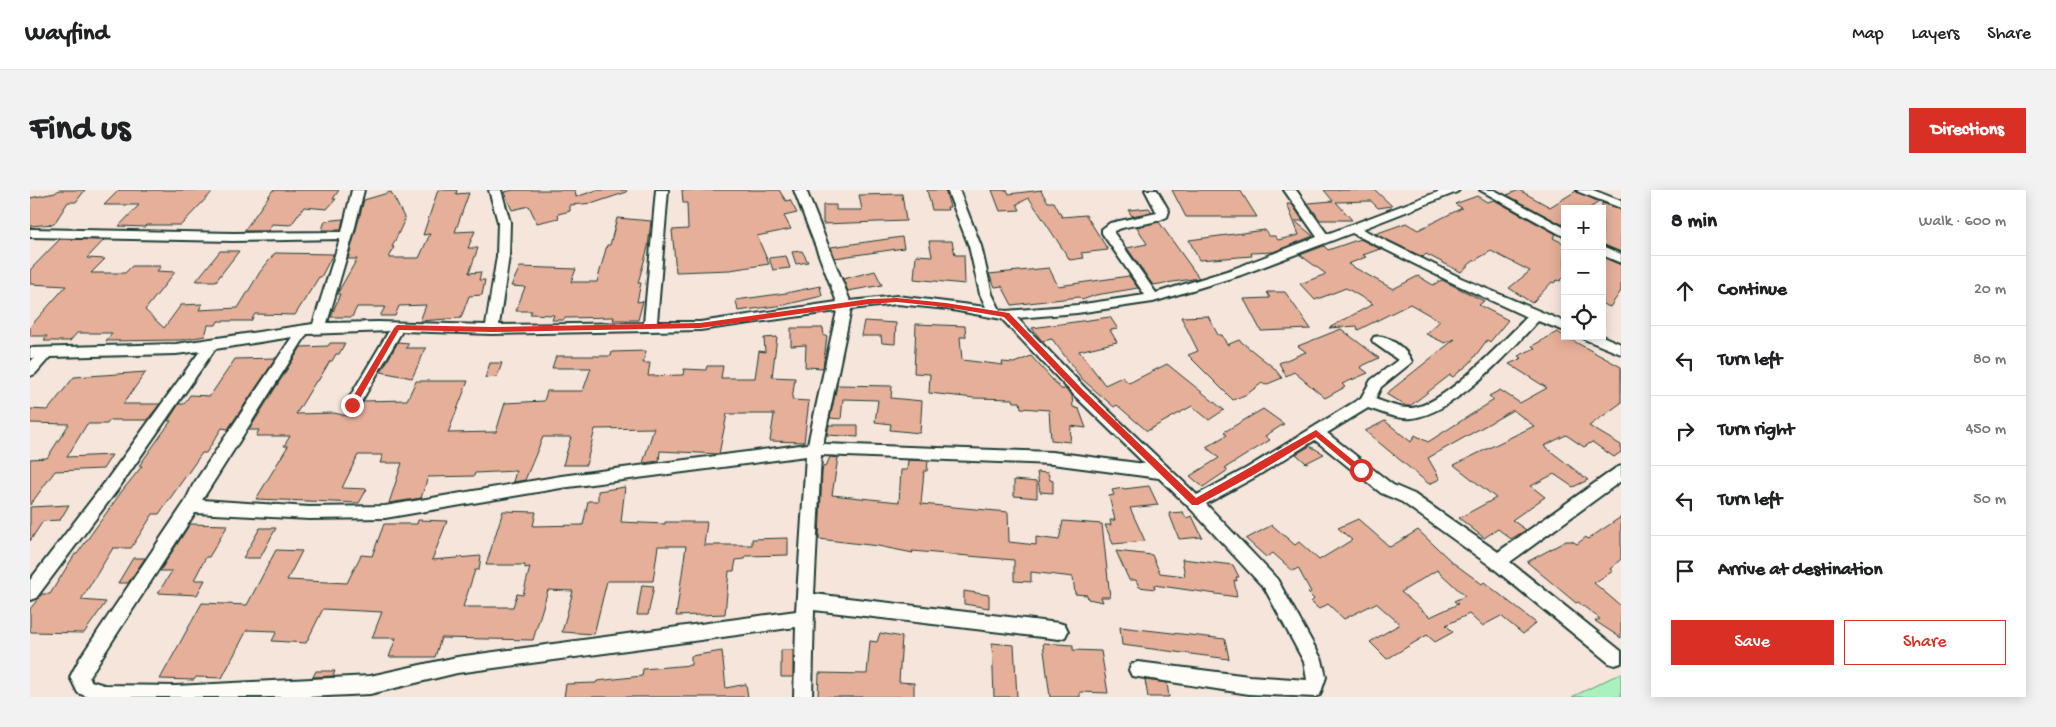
<!DOCTYPE html>
<meta charset="utf-8">
<style>
:root{--surface:#fff;--page:#f2f2f2;--text:#202124;--muted:#757577;--line:#e0e0e0;--accent:#d93025}
body{margin:0;font-family:"Gochi Hand",sans-serif;background:var(--page);color:var(--text)}
.controls{position:absolute;right:15px;top:15px;display:grid;overflow:hidden;border-radius:0px;box-shadow:0 2px 12px #0003}
.controls button{width:45px;height:45px;display:grid;place-items:center;padding:0;border:0;border-bottom:1px solid var(--line);background:var(--surface);color:var(--text);font:25px sans-serif}
.stop{position:absolute;width:15px;height:15px;margin:-11px;border:4px solid #d93025;border-radius:50%;background:#fff}
.stop.end{background:#d93025;border-color:#fff;box-shadow:0 1px 5px #0008}
.list{margin:0;padding:0;list-style:none}
h2{display:flex;justify-content:space-between;align-items:center;height:65px;margin:0;padding:0 20px;font-size:21px}
h2 small{font-size:16px;font-weight:400;color:var(--muted)}
.list li{display:grid;grid-template-columns:32px 1fr auto;gap:15px;align-items:center;box-sizing:border-box;height:70px;padding:0 20px;border-top:1px solid var(--line)}
.list b{display:block;font-size:19px;white-space:nowrap}
.list em{font-size:16px;font-style:normal;color:var(--muted)}
.actions{display:flex;gap:10px;padding:15px 20px}
.actions a{flex:1;padding:11px 0;border:1px solid var(--accent);border-radius:0px;text-align:center;font-size:18px;color:var(--accent)}
.actions .main{background:var(--accent);color:#fff}
.icon{flex:none;width:28px;height:28px;fill:none;stroke:currentColor;stroke-width:2;stroke-linecap:round;stroke-linejoin:round}
.map{position:relative;flex:none;width:1591px;height:507px;overflow:hidden;border-radius:0px}
header{display:flex;align-items:center;gap:30px;box-sizing:border-box;height:70px;padding:0 25px;background:var(--surface);border-bottom:1px solid var(--line)}
header strong{font-size:24px}
nav{display:flex;gap:28px;margin-inline-start:auto;font-size:18px}
.intro{display:flex;align-items:center;justify-content:space-between;box-sizing:border-box;height:120px;padding:0 30px}
h1{margin:0;font-size:35px}
.button{padding:12px 22px;border-radius:0px;background:var(--accent);color:#fff;font-size:18px;font-weight:700}
main{display:flex;gap:30px;padding:0 30px}
aside{flex:1;background:var(--surface);border-radius:0px;box-shadow:0 2px 12px #0003}
.map>svg:first-child{display:block}
</style>
<header>
<strong>Wayfind</strong>
<nav><a>Map</a><a>Layers</a><a>Share</a></nav>
</header>
<div class="intro"><h1>Find us</h1><a class="button">Directions</a></div>
<main>
<div class="map">
<svg width="1591" height="507" viewBox="0 0 1591 507">
<rect width="100%" height="100%" fill="#f6e5db"/>
<filter id="ink" filterUnits="userSpaceOnUse"><feTurbulence type="fractalNoise" baseFrequency=".02" numOctaves="2"/><feDisplacementMap in="SourceGraphic" scale="10" xChannelSelector="R" yChannelSelector="G"/><feConvolveMatrix kernelMatrix="1 2 1 2 8 2 1 2 1" color-interpolation-filters="sRGB"/></filter>
<g filter="url(#ink)">
<!-- green -->
<path fill="#aaf1be" stroke="#649779" d="M1591,483V507H1542Z"/>
<!-- building -->
<path fill="#e5af99" stroke="#1f3d34" fill-rule="evenodd" d="M29,0H55L46,12H38L24,34L0,36V8L25,3Z
M89,0H184L151,35H117L115,37L89,36L109,15H74Z
M243,0H309L303,9H306L297,19L274,17L261,35L242,34L238,41H214Z
M408,0H427L426,4L439,3L425,42L445,41L438,58H448L439,83L451,82L449,90H455L452,105L439,106L431,128L390,131L396,115L369,116L365,126H350L355,117H327L322,127H301L310,104H307L327,69H318L334,10L361,2L375,29L362,57H364L359,68H389L400,44L393,45Z
M484,0H545L546,7L567,0H596L597,2L564,13L540,15V21L528,24L529,28L507,33L499,16L482,20L474,2Z
M652,0H749L756,11L760,10L767,23L754,26L761,39L727,46L739,74L700,80L646,82L642,40L658,39L657,13H653Z
M897,0H915L920,17H917L918,20H902Z
M962,0H977L979,4L1012,0L1011,1L1018,12H1024L1032,27L1056,25L1078,60L1051,63L1054,68L1040,70L999,8L987,14L990,20L970,21Z
M1142,0H1210L1227,27H1156Z
M1294,0H1345L1362,16L1348,18L1341,11L1306,12L1322,30H1290L1278,13L1303,11Z
M1489,0L1520,17L1546,1L1569,12L1558,19H1535L1533,35L1477,5Z
M872,4L876,31L793,34V15H806V20H832L829,5Z
M1447,6L1457,12L1464,10L1526,44L1523,48L1535,54V86L1530,91L1527,90L1524,93L1522,92L1502,113L1479,98L1500,81L1461,61L1442,72L1431,82L1396,64L1393,67L1345,44L1376,33L1388,40L1432,18L1425,14Z
M1572,13L1591,20V62L1572,54Z
M1257,14H1262L1273,31H1265L1283,46L1243,62L1221,63L1222,66L1169,70L1159,50L1235,40L1239,46H1245L1248,50L1269,45Z
M1119,18L1122,22L1102,26L1098,20Z
M587,28L621,31L618,57L608,93H611L607,112L613,111L608,130H583L584,127L535,128L534,130H522L524,125L500,124L502,121H486L495,97L481,96L490,77L546,79L541,92H567L577,55H580Z
M313,29L311,40H292L295,31Z
M1129,32L1169,88L1123,95L1097,58L1117,54L1107,37Z
M872,47L874,58L805,68L801,57Z
M30,49L74,50L57,68L75,69L61,83H95L102,76H131L127,81L145,82L115,120L134,138L151,115L172,114L169,120L208,118L230,82L245,63L303,64L291,87H289L265,125L225,124L221,131H188L186,135H178L175,146L151,150L76,151L82,143H47L40,151H14L17,146H0V137L36,96L0,94V80Z
M1330,49L1350,59L1333,65L1336,67L1318,74L1363,99L1388,86L1403,95L1412,90L1454,111L1449,115L1478,130L1460,152L1457,150L1440,173L1423,187L1420,185L1380,216H1376L1356,204L1425,149L1415,153L1396,144L1410,131L1380,114L1328,140L1327,136L1299,138L1343,114L1316,98L1285,110L1270,94L1296,84L1270,65L1294,56L1298,60Z
M899,51H922L925,65H934L935,94L884,89L886,65L902,66Z
M190,61H209L186,91H166Z
M772,61L778,72L766,74L762,62Z
M756,66L760,78L743,80L739,68Z
M1572,67L1591,75V101L1580,117L1572,114Z
M1019,78L1028,96L1099,86L1108,98L1066,105L1052,110L1049,107L982,115L972,96L965,97L959,84Z
M845,81L852,95L818,101L813,89Z
M790,96L792,106L754,115L708,121L706,110L756,103Z
M1237,102H1255L1281,139L1231,141L1214,109L1240,108Z
M1178,126L1188,145H1192L1197,155L1209,150L1244,178L1252,188L1235,195L1232,193L1217,204L1203,210L1158,165L1168,161L1151,127Z
M1080,127L1088,139L1080,140L1087,152L1049,161L1075,195L1092,187L1099,193L1137,174L1194,220L1179,230L1162,216L1117,241L1087,215L1084,217L1052,189L1022,149L1012,151L1002,138Z
M834,131L866,133L865,154L852,153L851,146H831Z
M886,134L935,136L936,147H930L932,170L973,175L972,172L984,173L1001,166L1031,199H1035L1042,205L1043,217L1049,219L1056,238L1041,236L1040,252L1021,250L1019,220L991,218L990,212H984L983,209L944,208L899,203L900,184L884,183Z
M761,138H793L794,146H797L793,178L775,177L776,155L761,156Z
M1311,139L1349,168L1330,177L1338,183L1312,194L1315,197L1295,208L1264,182L1256,186L1249,173L1276,162L1268,156Z
M1527,142L1591,177V213L1559,236L1591,255V262L1584,267L1562,252L1554,257L1536,245L1514,256L1558,290L1543,297L1524,284L1501,296L1515,307L1482,330L1496,340L1481,349L1468,339L1454,348L1429,328L1466,308L1424,275L1504,236L1483,220L1398,268L1410,289L1399,294L1335,241L1355,231L1381,252L1385,245L1398,252L1464,210L1459,206L1470,200L1490,213L1517,198L1479,174L1492,168L1488,166L1505,158L1502,156Z
M747,147L742,187L765,188L762,210L779,211L774,252L740,251L744,224H697L689,264L630,261L629,271L613,273L624,238L565,239L556,275H533L541,247H513L495,290L483,292L486,281L445,283L444,286L398,287L391,308L359,313L372,273H350L353,265H328L312,298L337,299L329,313L226,309L258,256H254L260,246H226L229,240H219L271,157L298,156L300,153H315L309,164H306L302,171H300L288,191H286L266,224L304,223L317,226L321,222L329,220L334,211L377,210L386,191H438L418,243L466,242L475,213L514,211L517,201H553L561,178H522L526,166H581L582,162L616,161L613,173H620L618,186L653,185L654,179L676,180L677,176H693L691,188H725L729,161L735,162L734,148Z
M368,152L379,153L376,158H396L382,188L351,182Z
M246,168L198,239L192,238L176,263H172L129,324H123L101,358H83L51,410L76,412L54,443L0,442V419L12,404H20L45,364H47L92,301L112,276H109L141,231H138L149,214H154L160,205L180,206L205,169Z
M460,173H472L467,187L455,188Z
M116,182L93,214H130L117,230H80L77,234H57L37,267L82,265L73,279L25,281L0,315V269L17,268L39,234L0,233V219L18,220L44,187Z
M807,195L862,196L861,208L892,211L890,243L860,240L861,234L845,232L848,210L813,209L811,229L800,228Z
M1233,219L1254,234L1235,246L1240,250L1195,278L1198,280L1173,297L1160,286L1189,268L1176,257L1197,245L1194,242Z
M799,235H828V247L797,245Z
M1280,256L1294,264L1276,273L1266,264Z
M800,267L808,268L802,305L869,312L871,280H877L878,270L898,271L897,281H894L891,314L978,322L979,352L1006,355V347L1029,350L1033,331L1072,334L1080,407H1071L1073,412L1058,409L1057,405L1045,404L1043,387L1001,382V392L984,391V370L882,361L883,363L848,356L789,349L792,282L793,277L796,276Z
M1007,282L1018,283L1020,290L1023,291V303L1010,302Z
M984,290L1007,292V308L984,306Z
M1119,296L1128,315L1100,318L1115,351L1083,354L1075,335H1081L1080,330H1085L1079,306L1084,305L1082,300L1093,298L1094,299Z
M595,297L591,332L635,334V332H677L674,355H722V349L758,348V365L715,366V369L706,370L704,381H699L695,424L646,426L656,356H628L623,391H577L564,444L532,442L543,401L518,400L503,450L411,448L405,467H359L366,448H342L352,422L293,419L276,453L242,451L247,441L217,440L192,488L166,487L164,490L130,489L172,413L217,415L246,360L272,361L257,390L317,393L331,365L342,366L354,334H387L388,330L417,331L402,370L451,366L449,380H445L433,417H483L487,404L493,405L500,377L495,378V375H456L473,321L506,322L503,336L553,335L558,311H568V301Z
M39,315L30,330L13,331L0,351V317Z
M1153,322L1156,328L1162,326L1172,347L1149,349L1139,323Z
M1591,327V369L1580,379L1583,381L1564,393L1591,416V448L1565,431L1570,429L1548,412L1546,413L1497,372L1536,351H1542L1547,354L1556,347L1558,349Z
M1328,329L1360,357L1388,340L1422,372L1452,394L1454,392L1506,433L1493,444L1471,426L1452,436L1439,424L1416,435L1423,442L1405,452L1397,445L1357,469L1340,452L1370,434L1346,413L1314,429L1298,414L1289,419L1281,412L1284,409L1278,403L1281,402L1268,378L1263,381L1243,363L1236,367L1216,349L1242,335L1265,355L1269,352L1289,370L1322,350L1308,338ZM1407,380L1435,406L1424,411L1428,414L1400,427L1371,402Z
M160,334L198,335L179,367H176L164,390H175L167,405L128,403L142,381H130Z
M230,338H246L230,368H213Z
M1086,361L1122,365L1130,383L1155,386L1152,369L1203,375L1209,387H1206L1207,391L1204,390L1207,407L1124,395L1125,399L1109,397L1106,390H1099Z
M103,368H115L98,393H88Z
M612,395L624,396L618,425H607Z
M934,401L959,405V418L934,414Z
M1090,437L1195,449L1199,469L1092,455Z
M850,443L872,447L869,492L884,493V507H788L789,483L837,484L840,451L847,452Z
M962,453L984,455L987,507H964Z
M1013,453L1043,455V460L1071,461L1078,503L1050,502V507H1020Z
M751,460H763V487H751Z
M692,461L696,498L716,494L718,507H534L536,494L566,493L567,491L612,486L613,479L661,475V466Z
M286,481H305L303,486L283,487Z
M1115,490L1137,493L1139,507H1118Z"/>
<g fill="none" stroke-linecap="round" stroke-linejoin="round">
<defs>
<path id="street" d="M322,0H334L323,45L297,133L348,132L456,135L467,66L468,32L459,0H471L480,32L479,66L469,135L614,133L626,0H638L627,132H670L807,112L764,0H776L820,111L867,106L956,117L950,104L939,56L917,0H929L951,56L962,104L970,120L976,121L1047,115L1115,105L1072,43V39L1080,33L1127,23L1115,0H1127L1139,21L1137,27C1120,36 1101,33 1084,41V43L1126,103L1203,79L1287,47L1254,0H1266L1297,44L1413,0H1429L1427,2L1332,39L1431,88L1535,132V141L1508,131C1479,162 1425,223 1382,228C1368,230 1351,222 1338,218L1297,243L1363,295L1384,304L1468,362L1586,278L1591,276V291L1480,372L1591,461V473L1585,475L1579,473L1462,377L1372,312L1351,303L1285,250L1227,286L1176,314L1247,389L1292,470L1296,487L1290,505L1285,507L1219,504L1102,486L1099,480L1102,474L1108,472L1219,486L1277,490L1274,472L1235,399L1159,317L1129,288L1022,274L791,265L784,404L1029,433L1035,435L1038,441L1035,447L1029,449L784,420L782,507H764L766,437L427,483L340,504L277,507H58L48,503L40,487L50,468L155,312L163,295L262,147L185,159L88,299L6,408L0,410V390L76,291L170,161L146,164L20,167L5,184L0,186V172L4,168H0V158L146,154L283,134L310,49L203,51L0,47V39L203,43L312,42ZM1322,43L1423,93L1497,127C1473,151 1416,214 1382,218C1370,219 1357,213 1345,209L1351,197L1382,172C1378,160 1357,143 1344,147L1342,150L1344,153L1368,170L1341,190L1331,208L1217,278L1167,305L1055,198L987,128L1047,123L1123,112L1211,85ZM867,114L917,119L972,129L1045,206L1115,274L1022,262L793,254L821,119ZM807,121L778,254L531,286L355,316L279,317L172,310L277,144L359,141L315,215L317,219L322,220L327,219L372,141L462,144L670,140ZM776,266L766,421L427,467L340,486L146,496L74,495L61,491L59,487L165,323L279,329L355,328L531,298Z
M1450,0H1464L1535,38V47Z
M1547,0H1563L1591,11V18L1549,2Z
M1572,56L1591,64V73L1572,65Z
M1552,146H1572L1591,154V164L1554,149Z"/>
</defs>
<!-- street casing -->
<use href="#street" stroke="#1f3d34" stroke-width="4"/>
<!-- street -->
<use href="#street" fill="#fdfcf7" fill-rule="evenodd"/>
</g>
</g>
<!-- route -->
<path fill="#d93025" d="M867,108L916,113L979,123L1053,200L1166,308L1286,240L1335,280L1334,282H1328L1286,247L1225,284L1168,315H1162L1048,204L974,127L916,117L867,112L839,114L670,138L462,142L369,140L325,217H319L318,215L364,138L367,135L462,137L670,133L839,109Z"/>
</svg>
<div class="controls">
<button>+</button>
<button>−</button>
<button><svg class="icon" aria-label="locate" viewBox="0 0 24 24"><circle cx="12" cy="12" r="6"/><path d="M12 2v4M12 18v4M2 12h4M18 12h4"/></svg></button>
</div>
<div class="stop" style="left:1331px;top:280px"></div>
<div class="stop end" style="left:322px;top:215px"></div>
</div>
<aside>
<h2>8 min<small>Walk · 600 m</small></h2>
<ul class="list">
<li><svg class="icon" aria-label="ahead" viewBox="0 0 24 24"><path d="M12 20V5M6 11l6-6 6 6"/></svg><div><b>Continue</b></div><em>20 m</em></li>
<li><svg class="icon" aria-label="left" viewBox="0 0 24 24"><path d="M17 20v-9H6M10 6l-5 5 5 5"/></svg><div><b>Turn left</b></div><em>80 m</em></li>
<li><svg class="icon" aria-label="right" viewBox="0 0 24 24"><path d="M7 20v-9h11M14 6l5 5-5 5"/></svg><div><b>Turn right</b></div><em>450 m</em></li>
<li><svg class="icon" aria-label="left" viewBox="0 0 24 24"><path d="M17 20v-9H6M10 6l-5 5 5 5"/></svg><div><b>Turn left</b></div><em>50 m</em></li>
<li><svg class="icon" aria-label="arrive" viewBox="0 0 24 24"><path d="M6 21V4h12l-3 4 3 4H6"/></svg><div><b>Arrive at destination</b></div></li>
</ul>
<div class="actions"><a class="main">Save</a><a>Share</a></div>
</aside>
</main>
